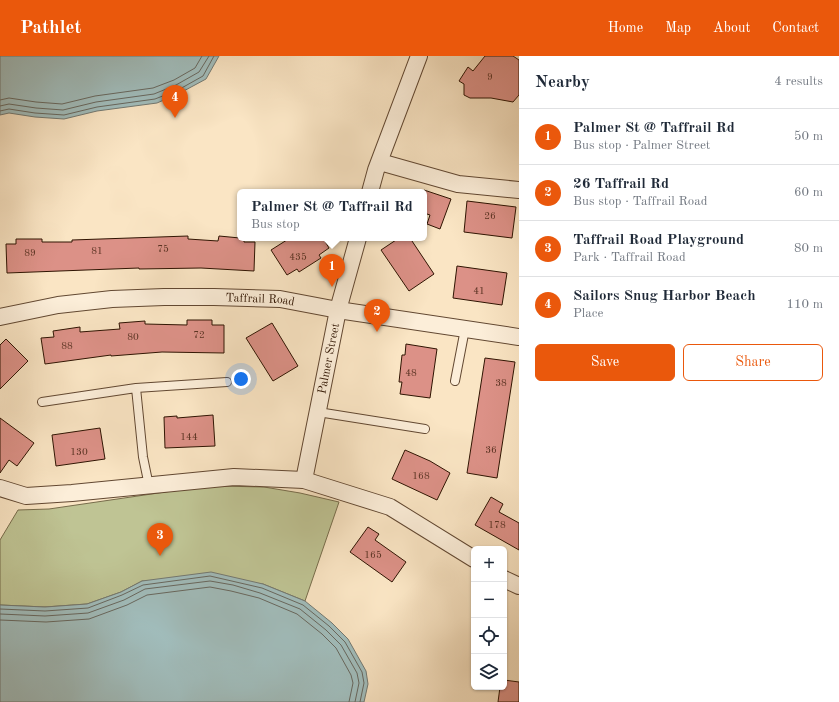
<!DOCTYPE html>
<meta charset="utf-8">
<style>
:root{--surface:#fff;--page:#f2f2f3;--text:#1f2937;--muted:#747a83;--line:#e0e1e3;--accent:#ea580c}
body{margin:0;font-family:"Old Standard TT",serif;background:var(--page);color:var(--text)}
.controls{position:absolute;right:12px;bottom:12px;display:grid;overflow:hidden;border-radius:6px;box-shadow:0 1px 3px #0004}
.controls button{width:36px;height:36px;display:grid;place-items:center;padding:0;border:0;border-bottom:1px solid var(--line);background:var(--surface);color:var(--text);font:20px sans-serif}
.you{position:absolute;left:241px;top:323px;width:14px;height:14px;margin:-10px;border:3px solid #fff;border-radius:50%;background:#1a73e8;box-shadow:0 0 0 6px #1a73e833}
.badge{display:grid;place-items:center;width:26px;height:26px;border-radius:50%;background:var(--accent);color:#fff;font-size:13px;font-weight:700}
.pin{position:absolute;translate:-50% -33px;filter:drop-shadow(0 1px 2px #0008)}
.pin::after{content:'';position:absolute;top:21px;width:14px;height:12px;background:inherit;clip-path:polygon(0 0,100% 0,50% 100%)}
.popup{position:absolute;left:237px;top:133px;width:190px;height:52px;box-sizing:border-box;display:grid;place-content:center;border-radius:6px;background:var(--surface);filter:drop-shadow(0 1px 3px #0005);font-size:13px;white-space:nowrap;color:var(--muted)}
.popup b{font-size:15px;color:var(--text)}
.popup::after{content:'';position:absolute;left:50%;top:100%;margin-left:-8px;border:8px solid transparent;border-top-color:var(--surface)}
.list{margin:0;padding:0;list-style:none}
h2{display:flex;justify-content:space-between;align-items:center;height:52px;margin:0;padding:0 16px;font-size:17px}
h2 small{font-size:13px;font-weight:400;color:var(--muted)}
.list li{display:grid;grid-template-columns:26px 1fr auto;gap:12px;align-items:center;box-sizing:border-box;height:56px;padding:0 16px;border-top:1px solid var(--line)}
.list b{display:block;font-size:15px;white-space:nowrap}
.list p{margin:0;font-size:13px;white-space:nowrap;color:var(--muted)}
.list em{font-size:13px;font-style:normal;color:var(--muted)}
.actions{display:flex;gap:8px;padding:12px 16px}
.actions a{flex:1;padding:9px 0;border:1px solid var(--accent);border-radius:6px;text-align:center;font-size:14px;color:var(--accent)}
.actions .main{background:var(--accent);color:#fff}
.icon{flex:none;width:22px;height:22px;fill:none;stroke:currentColor;stroke-width:2;stroke-linecap:round;stroke-linejoin:round}
.map{position:relative;flex:none;width:519px;height:646px;overflow:hidden}
header{display:flex;align-items:center;gap:24px;box-sizing:border-box;height:56px;padding:0 20px;background:var(--accent);color:#fff}
header strong{font-size:19px}
nav{display:flex;gap:22px;margin-inline-start:auto;font-size:14px}
main{display:flex}
aside{flex:1;background:var(--surface)}
.map>svg:first-child{display:block}
</style>
<header>
<strong>Pathlet</strong>
<nav><a>Home</a><a>Map</a><a>About</a><a>Contact</a></nav>
</header>
<main>
<div class="map">
<svg width="519" height="646" viewBox="0 0 519 646">
<rect width="100%" height="100%" fill="#fae5c4"/>
<filter id="stains"><feTurbulence type="fractalNoise" baseFrequency=".005" numOctaves="4"/><feColorMatrix values="0 0 0 0 .2 0 0 0 0 .09 0 0 0 0 .02 0 0 0 .5 -.17"/></filter>
<radialGradient id="worn" r=".72"><stop offset=".6" stop-color="#630" stop-opacity="0"/><stop offset="1" stop-color="#630" stop-opacity=".3"/></radialGradient>
<!-- green -->
<path fill="#bfc494" stroke="#776c4b" d="M218,430L264,431L300,437L339,446L305,545L263,528L142,525L121,536L87,548L45,551L0,549V484L18,454L49,453L172,435Z"/>
<!-- water -->
<path fill="#a1bdbc" stroke="#737972" d="M0,0H219L206,23L180,37L157,47L97,55L64,63L35,61L9,57L0,59Z
M211,516L263,528L305,545L332,567L348,583L366,615L368,628L364,646H0V549L45,551L87,548L121,536L142,525Z"/>
<g fill="none" stroke-linecap="round" stroke-linejoin="round">
<!-- shore -->
<path stroke="#68685f" stroke-width="1" d="M0,44L9,42L36,46L62,48L95,40L153,32L174,24L195,12L202,0
M0,50L9,48L36,52L63,54L96,46L154,38L176,29L199,16L209,0
M0,55L9,53L35,57L64,59L97,51L155,43L178,34L203,20L214,0
M0,553L45,555L88,552L122,539L143,529L210,520L262,532L303,549L329,570L345,586L362,616L364,627L360,646
M0,558L45,560L88,557L124,544L145,533L210,525L233,529L260,537L300,553L326,574L341,589L357,617L359,627L355,646
M0,564L46,566L89,563L127,549L147,539L210,531L231,535L259,542L297,558L322,578L336,592L351,619L353,627L349,646"/>
</g>
<!-- building -->
<path fill="#dc9187" stroke="#2f1402" d="M485,0H513L519,4V39L513,46L491,42H470L464,39V28L459,25L468,11L473,15Z
M424,134L451,143L440,173L427,168L430,159L424,157Z
M467,145L516,151L512,182L464,176Z
M188,180V183L218,185L219,180L240,182H244V186H255L254,215L201,212L139,213V212L7,217L6,188H16V183H42V186H72V184Z
M290,182H323L329,192L319,199L321,202L299,216L297,213L287,219L271,194Z
M399,182H410L434,218L409,235L381,194Z
M457,210L507,217L502,249L453,242Z
M187,264H212V269H224V297L162,296L111,300V299L45,308L41,282L54,281L53,275L80,271V276L120,273L119,267L145,265V268L187,269Z
M272,267L298,310L273,325L246,282Z
M6,283L28,305L0,333V289Z
M406,288L437,293L430,342L400,338L402,326H399L402,299H405Z
M485,302L515,306L497,422L467,417Z
M213,359L215,390L165,392L164,361L177,360V362Z
M0,362L34,387L17,410L9,404L0,417Z
M100,372L105,403L56,410L52,379Z
M405,394L430,405L450,417L437,444L392,423Z
M491,441L503,448L499,456L519,467V494L475,469Z
M368,471L379,478L375,484L406,506L392,526L350,496Z
M504,624L519,626V646H498L500,631H504Z"/>
<g fill="none" stroke-linecap="round" stroke-linejoin="round">
<defs>
<path id="lane" d="M455,325L465,273
M136,332L143,401L149,430
M42,346L136,332L227,326
M318,356L425,373"/>
<g id="street">
<path d="M380,106L458,128L519,134"/>
<path d="M370,136L376,114L419,0"/>
<path id="s1" d="M0,261L58,249L112,243L164,241H214L280,243L338,254L519,281"/>
<path id="s2" d="M304,424L338,254L358,182"/>
<path d="M0,432L26,440L72,437L234,421L304,424L390,451L474,503"/>
<path d="M504,523L519,530"/>
</g>
</defs>
<!-- lane casing -->
<use href="#lane" stroke="#624832" stroke-width="10"/>
<!-- street casing -->
<use href="#street" stroke="#624832" stroke-width="18"/>
<!-- lane -->
<use href="#lane" stroke="#fceed9" stroke-width="8"/>
<!-- street -->
<use href="#street" stroke="#fceed9" stroke-width="16"/>
</g>
<g text-anchor="middle" stroke-width="4" stroke-linejoin="round" paint-order="stroke">
<!-- number labels -->
<g font-size="10" fill="#5a3323">
<text x="490" y="24">9</text>
<text x="490" y="163">26</text>
<text x="163" y="196">75</text>
<text x="97" y="198">81</text>
<text x="30" y="200">89</text>
<text x="298" y="204">435</text>
<text x="479" y="238">41</text>
<text x="199" y="282">72</text>
<text x="133" y="284">80</text>
<text x="67" y="293">88</text>
<text x="411" y="320">48</text>
<text x="501" y="330">38</text>
<text x="189" y="384">144</text>
<text x="491" y="397">36</text>
<text x="79" y="399">130</text>
<text x="421" y="423">168</text>
<text x="497" y="472">178</text>
<text x="373" y="502">165</text>
</g>
<!-- street labels -->
<g font-size="12" fill="#2f1402" stroke="#fceed9">
<text dy="4" stroke="none"><textPath href="#s1" startOffset="262">Taffrail Road</textPath></text>
<text dy="4" stroke="none"><textPath href="#s2" startOffset="124">Palmer Street</textPath></text>
</g>
</g>
<rect width="100%" height="100%" filter="url(#stains)"/>
<rect width="100%" height="100%" fill="url(#worn)"/>
</svg>
<div class="controls">
<button>+</button>
<button>−</button>
<button><svg class="icon" aria-label="locate" viewBox="0 0 24 24"><circle cx="12" cy="12" r="6"/><path d="M12 2v4M12 18v4M2 12h4M18 12h4"/></svg></button>
<button><svg class="icon" aria-label="layers" viewBox="0 0 24 24"><path d="M12 4l9 5-9 5-9-5zM3 14l9 5 9-5"/></svg></button>
</div>
<div class="you"></div>
<div class="pin badge" style="left:332px;top:231px">1</div>
<div class="popup"><b>Palmer St @ Taffrail Rd</b>Bus stop</div>
<div class="pin badge" style="left:377px;top:276px">2</div>
<div class="pin badge" style="left:160px;top:500px">3</div>
<div class="pin badge" style="left:175px;top:62px">4</div>
</div>
<aside>
<h2>Nearby<small>4 results</small></h2>
<ul class="list">
<li><span class="badge">1</span><div><b>Palmer St @ Taffrail Rd</b><p>Bus stop · Palmer Street</p></div><em>50 m</em></li>
<li><span class="badge">2</span><div><b>26 Taffrail Rd</b><p>Bus stop · Taffrail Road</p></div><em>60 m</em></li>
<li><span class="badge">3</span><div><b>Taffrail Road Playground</b><p>Park · Taffrail Road</p></div><em>80 m</em></li>
<li><span class="badge">4</span><div><b>Sailors Snug Harbor Beach</b><p>Place</p></div><em>110 m</em></li>
</ul>
<div class="actions"><a class="main">Save</a><a>Share</a></div>
</aside>
</main>
